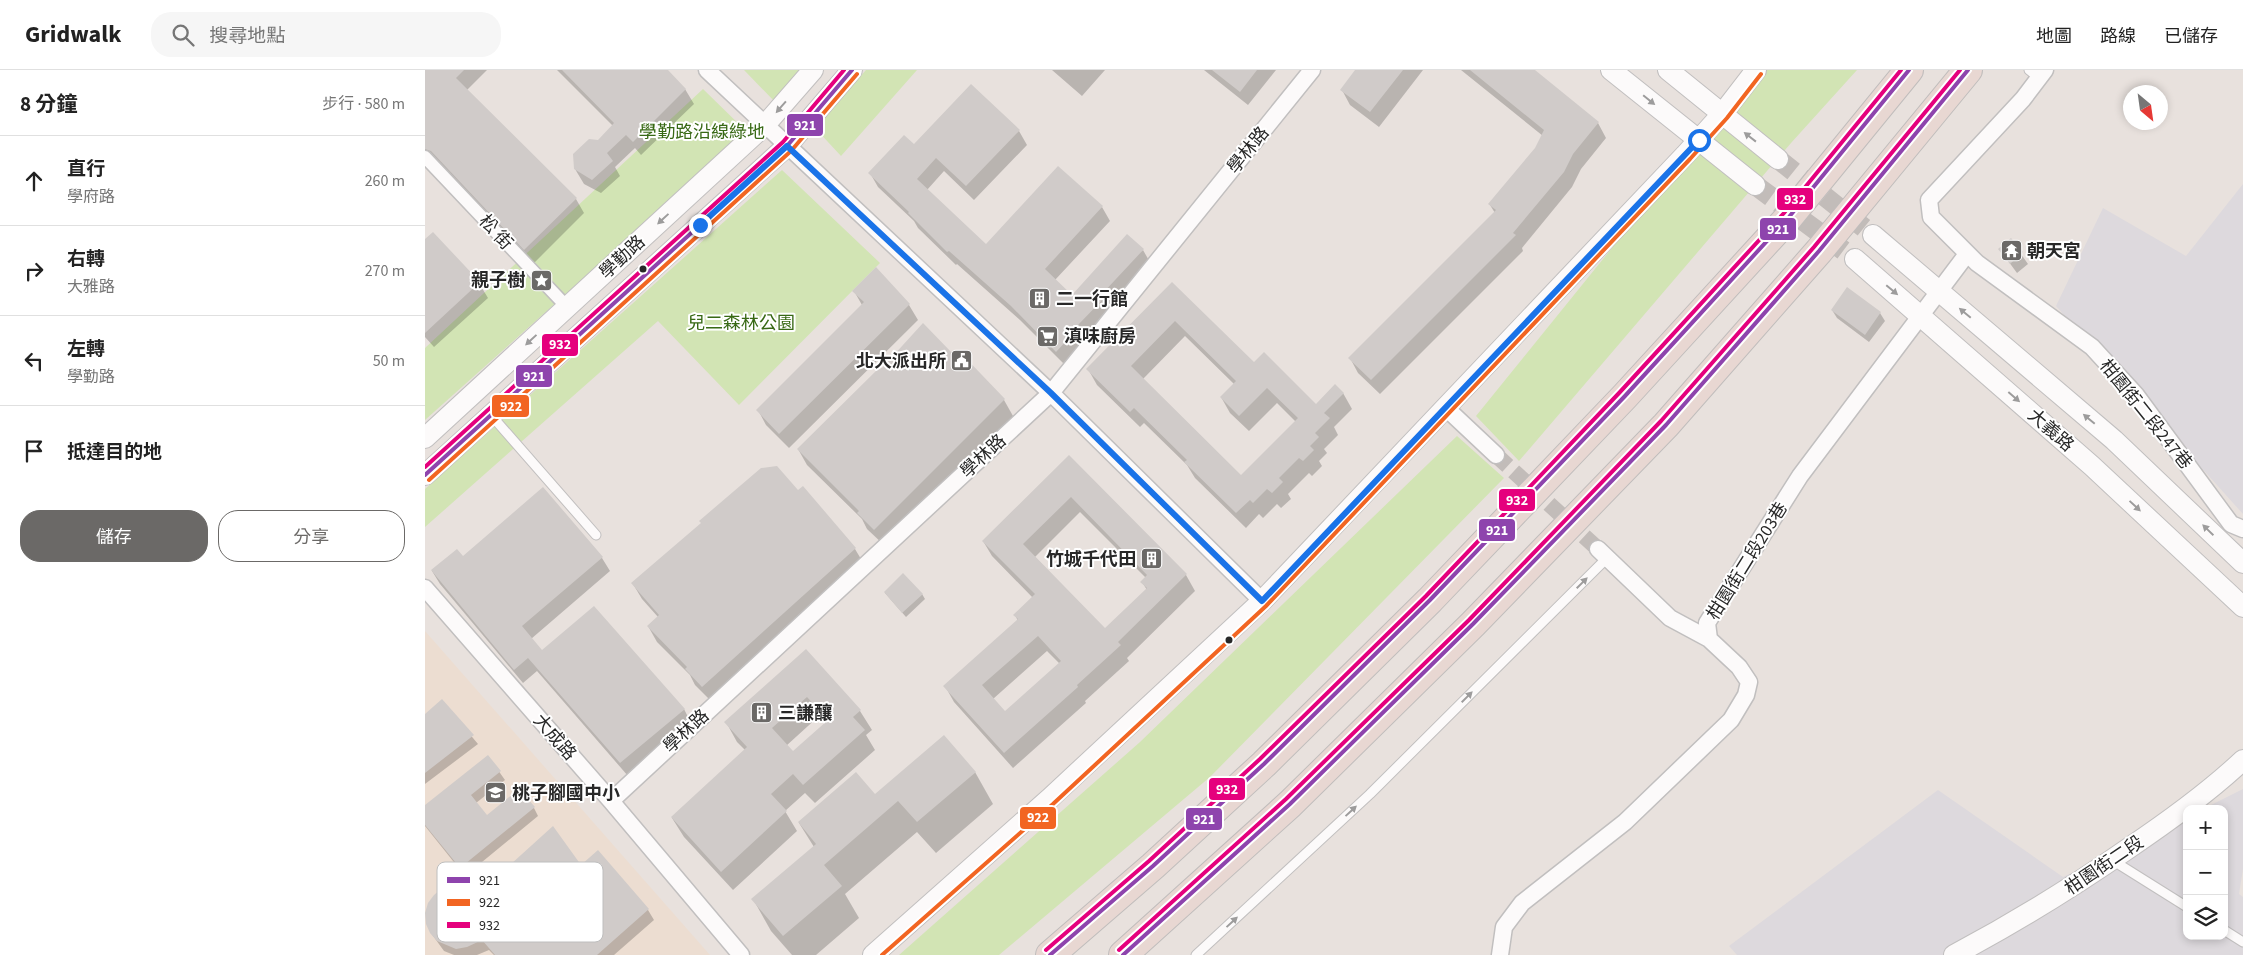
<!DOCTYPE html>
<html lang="zh-TW">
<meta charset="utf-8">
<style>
:root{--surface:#fff;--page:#f6f6f6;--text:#222;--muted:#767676;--line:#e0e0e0;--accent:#6b6967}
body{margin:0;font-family:"Source Sans 3","Noto Sans TC",sans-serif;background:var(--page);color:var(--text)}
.controls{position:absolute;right:15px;bottom:15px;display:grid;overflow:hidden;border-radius:10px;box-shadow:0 2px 8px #0003}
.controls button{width:45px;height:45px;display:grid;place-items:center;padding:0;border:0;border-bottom:1px solid var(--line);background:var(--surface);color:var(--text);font:25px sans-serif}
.compass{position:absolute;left:1698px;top:15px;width:45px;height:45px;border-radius:50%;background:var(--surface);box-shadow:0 2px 8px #0003;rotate:151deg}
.stop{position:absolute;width:15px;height:15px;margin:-11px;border:4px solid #1a73e8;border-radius:50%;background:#fff}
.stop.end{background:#1a73e8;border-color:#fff;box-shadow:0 1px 5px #0008}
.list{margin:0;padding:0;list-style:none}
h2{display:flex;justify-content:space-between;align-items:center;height:65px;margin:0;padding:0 20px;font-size:21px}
h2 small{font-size:16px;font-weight:400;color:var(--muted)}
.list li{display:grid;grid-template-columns:32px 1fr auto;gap:15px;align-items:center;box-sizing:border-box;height:90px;padding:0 20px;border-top:1px solid var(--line)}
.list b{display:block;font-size:19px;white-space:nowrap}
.list p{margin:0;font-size:16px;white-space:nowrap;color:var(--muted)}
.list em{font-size:16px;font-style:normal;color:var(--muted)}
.actions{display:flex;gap:10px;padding:15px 20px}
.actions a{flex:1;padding:11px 0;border:1px solid var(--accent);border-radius:20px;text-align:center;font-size:18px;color:var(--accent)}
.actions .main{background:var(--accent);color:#fff}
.icon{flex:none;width:28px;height:28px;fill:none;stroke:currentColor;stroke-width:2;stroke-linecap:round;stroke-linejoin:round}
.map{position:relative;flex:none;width:1818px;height:885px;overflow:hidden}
header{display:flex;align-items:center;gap:30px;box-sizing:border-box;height:70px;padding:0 25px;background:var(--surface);border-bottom:1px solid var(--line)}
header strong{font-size:24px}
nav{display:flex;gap:28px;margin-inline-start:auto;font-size:18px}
.search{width:350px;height:45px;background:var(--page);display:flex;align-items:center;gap:12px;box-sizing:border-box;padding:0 18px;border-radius:20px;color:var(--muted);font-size:19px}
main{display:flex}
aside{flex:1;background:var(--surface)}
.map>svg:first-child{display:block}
</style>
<header>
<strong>Gridwalk</strong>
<div class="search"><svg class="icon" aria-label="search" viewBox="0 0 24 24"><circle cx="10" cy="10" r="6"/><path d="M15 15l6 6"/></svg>搜尋地點</div>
<nav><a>地圖</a><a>路線</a><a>已儲存</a></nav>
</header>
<main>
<aside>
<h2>8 分鐘<small>步行 · 580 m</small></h2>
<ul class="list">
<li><svg class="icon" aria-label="ahead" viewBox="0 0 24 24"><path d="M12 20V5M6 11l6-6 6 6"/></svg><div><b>直行</b><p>學府路</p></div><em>260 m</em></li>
<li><svg class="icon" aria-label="right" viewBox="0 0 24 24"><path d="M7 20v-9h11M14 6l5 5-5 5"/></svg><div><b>右轉</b><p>大雅路</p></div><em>270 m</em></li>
<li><svg class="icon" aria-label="left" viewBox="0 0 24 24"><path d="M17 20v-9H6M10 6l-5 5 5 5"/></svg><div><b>左轉</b><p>學勤路</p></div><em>50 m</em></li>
<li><svg class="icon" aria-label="arrive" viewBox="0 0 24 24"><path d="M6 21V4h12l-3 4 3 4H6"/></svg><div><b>抵達目的地</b></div></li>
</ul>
<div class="actions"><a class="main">儲存</a><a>分享</a></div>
</aside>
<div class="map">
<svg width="1818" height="885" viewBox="0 0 1818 885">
<rect width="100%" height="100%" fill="#e8e1dd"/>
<!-- industrial -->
<path fill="#ddd9dd" d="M1818,114V444L1631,236L1678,138L1761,186Z
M1818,719V799L1814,824L1818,827V885H1312L1304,876L1513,720L1638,807L1762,747V866H1799V739H1778Z"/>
<!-- education -->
<path fill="#ecddd1" d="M0,561L285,885H0Z"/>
<!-- green -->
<path fill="#d2e4b4" d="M319,0H380L351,33Z
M441,0H492L416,86L390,58Z
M1331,0H1432L1366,73L1094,391L1051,346Z
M278,19L322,62L0,350V278Z
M357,100L455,193L314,335L233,251L0,457V419Z
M1032,366L1079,408L785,707L574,885H474L715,672Z"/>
<!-- shadow -->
<path fill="#0003" fill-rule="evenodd" d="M0,0H62L42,20L151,129L159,143L108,194L0,89Z
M132,0H241L260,19L269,34L216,85L210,78L190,97L195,106L176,123L159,114L150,99L188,56Z
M627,0H680L657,26Z
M779,0H851L823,35Z
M932,0H998L954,57L925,35L917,20Z
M1036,0H1107L1173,53L1181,68L1156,99L1147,117L1097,178L1098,181L955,324L933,303L925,288L1070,143L1065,135L1111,79L1118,66Z
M594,61L602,75L549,130L519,101L502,120L561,176L677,137L685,151L630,210L647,227L718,180L726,194L640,295L595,250L532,194L531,195L493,158L489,151L453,117L445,103L489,76Z
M1586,170L1603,194L1592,203L1575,180Z
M0,171L54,213L63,228L9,277L0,267Z
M747,214L829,294L891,335L918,323L927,339L909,357L913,365L899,379L902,383L894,391L897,396L887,406L884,403L863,424L866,429L856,438L852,434L838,448L834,444L821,458L770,408L762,395L719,353L715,357L672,315L663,299ZM760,266L809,314L796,327L805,343L824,361L852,333L871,352L817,407L718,309Z
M1423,219L1455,243L1460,251L1444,272L1412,248L1407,240Z
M429,221L484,235L493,250L364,378L341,355L333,340L437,235Z
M529,287L579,330L588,346L459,475L442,459L437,449L382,395L373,379Z
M644,386L761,505L770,521L702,588L704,591L660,631L661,633L588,698L529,632L520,616L593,551L590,545L608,528L567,486L558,471ZM655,442L721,508L717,512L722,520L680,560L610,487ZM622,581L635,594L580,643L568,629Z
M118,419L177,488L185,501L106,569L117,582L259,639L266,653L203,706L112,601L98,613L15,514L7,501L38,487Z
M430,479L439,494L287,632L270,615L265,605L232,572L223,556L233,547L217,529L208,514Z
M460,523L497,524L500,529L481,547Z
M381,581L435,641L447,660L441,665L450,680L390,733L380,723L360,741L372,761L308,820L259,767L247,748L320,680L312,672L301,652ZM394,646L401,653L368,683L361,676Z
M17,631L53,674L0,714V646Z
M63,686L80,710L51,733L62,747L109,738L113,746L40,806L0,756V737Z
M550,702L568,734L511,783L492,762L420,824L434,848L391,885H367L346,861L328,829L389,777L374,753L450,726Z
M172,782L223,840L229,850L189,885H69L64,880L52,885H29L19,881L6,863L53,825L156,796Z"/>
<!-- building -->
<path fill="#d0cbc9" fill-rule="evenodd" d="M0,0H39L31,8L152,128L99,180L6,81L0,79Z
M137,0H243L261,19L208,72L201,65L182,83L188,91L167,110L149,99L148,84L164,69L173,70L189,53Z
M787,0H832L815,22Z
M930,0H978L945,42L915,20Z
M1045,0H1110L1174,52L1148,84L1139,102L1088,163L1091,165L946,310L923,288L1071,140L1063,134L1110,78L1119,60Z
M546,14L595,60L541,116L511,88L492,109L561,174L633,96L678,136L620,199L647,225L702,164L719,179L677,224L680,227L653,255L655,256L631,282L586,236L524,181L522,182L483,143L484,142L443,103L479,65L489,74Z
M8,162L55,212L0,263V169Z
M1586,168L1598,182L1585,194L1573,179Z
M451,197L485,234L354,364L331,340L439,232L427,221Z
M747,212L829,292L839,282L891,334L910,314L919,323L899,343L905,348L890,363L894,367L885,376L889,380L878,391L874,388L854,408L858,412L847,423L842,419L828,433L825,430L811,443L759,392L762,390L709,338L705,342L661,299ZM750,251L811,311L795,327L814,346L842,318L873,348L816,405L706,296Z
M1422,217L1456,242L1440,265L1406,240Z
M498,253L529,285L533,280L580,329L449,460L432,443L434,441L372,379L455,297L457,298Z
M644,385L762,504L693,572L696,575L652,615L653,617L579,683L518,616L593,549L588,545L610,524L557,471ZM646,427L722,505L715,512L722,518L680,558L598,474ZM613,566L636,591L580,641L557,615Z
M352,396L373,420L378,416L431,478L277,617L260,599L262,597L222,556L234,545L206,513L276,453L274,451L336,398Z
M118,417L178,487L97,556L117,580L169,536L260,639L195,693L103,588L89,600L6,500L32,479L38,486Z
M478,503L498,524L477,543L459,522Z
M381,579L436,640L428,647L440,660L378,715L368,704L346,724L362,741L296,802L246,747L322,677L299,652ZM382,627L403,650L368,681L347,658Z
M17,629L49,665L0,703V644Z
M519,665L551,702L492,752L473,731L399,795L417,816L358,866L326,829L391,774L373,752L431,702L450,724Z
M63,685L76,701L46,725L62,745L94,719L110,737L35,798L0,755V735Z
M128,756L156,795L173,780L224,839L172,885H70L57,870L42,877L31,879L12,871L5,863L1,854L0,843L3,833L9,825L17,818L34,812L53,824Z"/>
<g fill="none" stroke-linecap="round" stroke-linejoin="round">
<!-- minor-tunnel -->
<path stroke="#c2bcb9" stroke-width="16" stroke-dasharray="16 8" stroke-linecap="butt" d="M1071,385L1173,479"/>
<!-- tertiary-tunnel -->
<path stroke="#c2bcb9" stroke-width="20" stroke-dasharray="20 10" stroke-linecap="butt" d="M1353,89L1448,165
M1330,115L1430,189"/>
<defs>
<path id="service" d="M1604,0L1614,8
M66,345L171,465
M1687,790L1762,837
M1799,860L1818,872
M771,885L945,724L1182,488"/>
<path id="pedestrian" d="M0,87L142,237"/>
<path id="minor" d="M282,0L626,323L837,531
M1620,0L1598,29L1504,130L1506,147L1552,193L1667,277L1711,325L1806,454L1818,459
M1021,338L1071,385
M1173,479L1245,548L1284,569
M0,518L186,731L316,885
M186,731L626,323L887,0
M1075,885L1079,857L1097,833L1200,752L1306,650L1321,625L1324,612L1314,597L1284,569L1282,553L1375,406L1542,184"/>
<path id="tertiary" d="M1186,0L1330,115
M1243,0L1353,89
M1448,165L1689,370L1818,493
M1430,189L1667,396L1818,537
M0,368L340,55L388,0
M0,405L362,76L427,0
M448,885L624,729L837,531L1260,85L1297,44L1331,0
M1529,885C1589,853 1648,817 1704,778C1744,751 1783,723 1818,690"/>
<path id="motorway" d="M625,885L728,796L839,694L1005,530L1200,326L1364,147L1484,0
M698,885L865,734L1048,554L1241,355L1394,181L1543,0"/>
</defs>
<!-- service casing -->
<use href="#service" stroke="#c1bfbf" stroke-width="11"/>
<!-- pedestrian casing -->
<use href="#pedestrian" stroke="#c1bfbf" stroke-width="15"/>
<!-- minor casing -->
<use href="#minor" stroke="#c1bfbf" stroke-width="19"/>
<!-- tertiary casing -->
<use href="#tertiary" stroke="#c1bfbf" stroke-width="22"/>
<!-- motorway casing -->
<use href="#motorway" stroke="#c0bdbc" stroke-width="30"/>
<!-- service -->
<use href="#service" stroke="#fcfafa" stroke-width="9"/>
<!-- pedestrian -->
<use href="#pedestrian" stroke="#fcfafa" stroke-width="12"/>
<!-- minor -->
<use href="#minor" stroke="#fcfafa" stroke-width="16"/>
<!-- tertiary -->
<use href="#tertiary" stroke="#fcfafa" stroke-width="20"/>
<!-- motorway -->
<use href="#motorway" stroke="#e8d7d2" stroke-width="28"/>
<defs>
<path id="bus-1" d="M0,405L362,76L427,0
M625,885L728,796L839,694L1005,530L1200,326L1364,147L1484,0
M698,885L865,734L1048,554L1241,355L1394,181L1543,0"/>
<path id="bus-2" d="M4,410L366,81L432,4
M457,885L628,734L841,536L1265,89L1302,48L1336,4"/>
<path id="bus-3" d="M0,397L358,72L419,0
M621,880L724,791L835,689L1001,526L1195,322L1359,143L1476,0
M694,880L861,729L1044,550L1236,351L1389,177L1535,0"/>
</defs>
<!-- bus-1 casing -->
<use href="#bus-1" stroke="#fff" stroke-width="8"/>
<!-- bus-2 casing -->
<use href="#bus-2" stroke="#fff" stroke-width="8"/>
<!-- bus-3 casing -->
<use href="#bus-3" stroke="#fff" stroke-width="8"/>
<!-- bus-1 -->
<use href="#bus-1" stroke="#8e44ad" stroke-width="4"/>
<!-- bus-2 -->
<use href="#bus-2" stroke="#f26522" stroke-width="4"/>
<!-- bus-3 -->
<use href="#bus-3" stroke="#e5007d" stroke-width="4"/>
</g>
<!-- one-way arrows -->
<defs><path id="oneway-solid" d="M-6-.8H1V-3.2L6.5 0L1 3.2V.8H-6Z" transform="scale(1.25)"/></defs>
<g fill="#9d9c9c">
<use href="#oneway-solid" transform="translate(1224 30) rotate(39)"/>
<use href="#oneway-solid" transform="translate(356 37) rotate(131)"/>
<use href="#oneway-solid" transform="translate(1325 67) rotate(-142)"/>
<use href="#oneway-solid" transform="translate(238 149) rotate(137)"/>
<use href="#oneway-solid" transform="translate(1467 220) rotate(40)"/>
<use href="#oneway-solid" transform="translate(1540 243) rotate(-140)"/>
<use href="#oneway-solid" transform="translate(106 270) rotate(137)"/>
<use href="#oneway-solid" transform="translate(1589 327) rotate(41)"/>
<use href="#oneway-solid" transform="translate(1664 349) rotate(-140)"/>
<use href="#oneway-solid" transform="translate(1710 436) rotate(43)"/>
<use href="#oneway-solid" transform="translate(1783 460) rotate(-136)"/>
<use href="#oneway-solid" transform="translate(1157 513) rotate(-45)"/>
<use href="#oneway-solid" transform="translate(1042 627) rotate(-45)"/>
<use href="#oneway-solid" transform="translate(926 741) rotate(-43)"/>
<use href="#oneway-solid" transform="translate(807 852) rotate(-43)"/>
</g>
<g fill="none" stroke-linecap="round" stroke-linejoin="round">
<!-- route -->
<path stroke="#1a73e8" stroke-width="6" d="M275,155L362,76L626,323L837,531L1274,70"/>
</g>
<!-- icons -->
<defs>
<symbol id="temple-square" viewBox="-11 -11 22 22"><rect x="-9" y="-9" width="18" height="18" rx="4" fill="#6b6967" stroke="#fff"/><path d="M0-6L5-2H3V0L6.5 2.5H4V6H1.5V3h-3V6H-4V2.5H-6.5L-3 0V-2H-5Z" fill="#fff"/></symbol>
<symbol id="sight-square" viewBox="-11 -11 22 22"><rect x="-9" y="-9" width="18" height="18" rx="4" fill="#6b6967" stroke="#fff"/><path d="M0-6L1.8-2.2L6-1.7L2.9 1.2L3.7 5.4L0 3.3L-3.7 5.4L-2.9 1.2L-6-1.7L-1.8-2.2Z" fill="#fff"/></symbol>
<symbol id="building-square" viewBox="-11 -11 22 22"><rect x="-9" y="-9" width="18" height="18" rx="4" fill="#6b6967" stroke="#fff"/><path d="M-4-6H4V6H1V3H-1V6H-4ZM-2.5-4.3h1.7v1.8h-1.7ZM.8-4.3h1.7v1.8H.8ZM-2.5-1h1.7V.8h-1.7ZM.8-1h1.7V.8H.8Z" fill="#fff"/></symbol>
<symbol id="supermarket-square" viewBox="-11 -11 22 22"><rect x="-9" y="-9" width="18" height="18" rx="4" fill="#6b6967" stroke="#fff"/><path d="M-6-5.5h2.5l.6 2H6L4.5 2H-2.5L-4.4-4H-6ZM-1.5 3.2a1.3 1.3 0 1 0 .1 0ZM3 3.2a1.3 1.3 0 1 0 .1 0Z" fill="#fff"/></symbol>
<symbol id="civic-square" viewBox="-11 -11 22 22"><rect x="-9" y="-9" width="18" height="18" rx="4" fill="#6b6967" stroke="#fff"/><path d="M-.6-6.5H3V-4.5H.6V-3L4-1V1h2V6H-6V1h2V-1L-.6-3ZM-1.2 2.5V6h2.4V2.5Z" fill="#fff"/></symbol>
<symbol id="school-square" viewBox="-11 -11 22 22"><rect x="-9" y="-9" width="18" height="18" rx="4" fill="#6b6967" stroke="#fff"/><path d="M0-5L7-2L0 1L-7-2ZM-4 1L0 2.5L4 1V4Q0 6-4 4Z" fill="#fff"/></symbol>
</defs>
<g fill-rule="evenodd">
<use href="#temple-square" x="1574" y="168" width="25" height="25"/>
<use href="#sight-square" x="104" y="198" width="25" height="25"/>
<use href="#building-square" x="602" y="216" width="25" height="25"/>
<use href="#supermarket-square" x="610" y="254" width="25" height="25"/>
<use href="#civic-square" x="524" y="278" width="25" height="25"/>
<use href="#building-square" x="714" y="476" width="25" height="25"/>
<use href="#building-square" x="324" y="630" width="25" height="25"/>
<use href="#school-square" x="58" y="710" width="25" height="25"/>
</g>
<!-- markers -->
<g fill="#282828" stroke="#fff" stroke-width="2">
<circle cx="218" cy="199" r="4.5"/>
<circle cx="804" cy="570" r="4.5"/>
</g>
<g text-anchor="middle" stroke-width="4" stroke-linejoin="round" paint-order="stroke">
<!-- park labels -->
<g font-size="18" fill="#386915" stroke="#fff">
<text x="277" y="68">學勤路沿線綠地</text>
<text x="316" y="259">兒二森林公園</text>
</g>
<!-- street labels -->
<g font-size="18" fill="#282828" stroke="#fff">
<text transform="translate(823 80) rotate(-51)" y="6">學林路</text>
<text transform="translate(71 162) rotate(47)" y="6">松 街</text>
<text transform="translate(197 187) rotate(-43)" y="6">學勤路</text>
<text transform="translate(1721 344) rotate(51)" y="6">柑園街二段247巷</text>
<text transform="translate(1626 360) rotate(41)" y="6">大義路</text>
<text transform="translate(558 386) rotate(-43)" y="6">學林路</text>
<text transform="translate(1322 491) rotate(-58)" y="6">柑園街二段203巷</text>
<text transform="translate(261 661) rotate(-43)" y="6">學林路</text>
<text transform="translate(130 667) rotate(49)" y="6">大成路</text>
<text transform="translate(1679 795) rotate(-34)" y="6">柑園街二段</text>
</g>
<!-- poi labels -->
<g font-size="18" font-weight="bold" fill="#282828" stroke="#fff" text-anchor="start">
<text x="1602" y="187">朝天宮</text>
<text x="100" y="216" text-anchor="end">親子樹</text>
<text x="631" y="235">二一行館</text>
<text x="639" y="272">滇味廚房</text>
<text x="521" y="297" text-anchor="end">北大派出所</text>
<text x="711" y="495" text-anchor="end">竹城千代田</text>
<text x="353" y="649">三謙釀</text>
<text x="87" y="729">桃子腳國中小</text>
</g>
</g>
<!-- legend -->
<rect x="12" y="792" width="166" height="80" rx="8" fill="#fff" stroke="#bebebe" stroke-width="1"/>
<rect x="22" y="807" width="23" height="6" fill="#8e44ad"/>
<rect x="22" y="829" width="23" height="7" fill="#f26522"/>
<rect x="22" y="852" width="23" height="6" fill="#e5007d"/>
<g font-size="14" fill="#282828">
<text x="54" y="815">921</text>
<text x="54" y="837">922</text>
<text x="54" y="860">932</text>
</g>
<g stroke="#fff" stroke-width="2">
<rect x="361" y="43" width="38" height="24" rx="5" fill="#8e44ad"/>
<rect x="1351" y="117" width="38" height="24" rx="5" fill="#e5007d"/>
<rect x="1334" y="147" width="38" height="24" rx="5" fill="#8e44ad"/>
<rect x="116" y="263" width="38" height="24" rx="5" fill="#e5007d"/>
<rect x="90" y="294" width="38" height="24" rx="5" fill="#8e44ad"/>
<rect x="66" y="324" width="39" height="24" rx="5" fill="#f26522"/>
<rect x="1073" y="418" width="38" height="24" rx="5" fill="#e5007d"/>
<rect x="1053" y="448" width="38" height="24" rx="5" fill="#8e44ad"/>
<rect x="783" y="707" width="38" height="24" rx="5" fill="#e5007d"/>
<rect x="594" y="736" width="38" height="24" rx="5" fill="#f26522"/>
<rect x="760" y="737" width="38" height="24" rx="5" fill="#8e44ad"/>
</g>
<g font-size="14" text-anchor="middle" font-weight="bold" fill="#fff">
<text x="380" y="60">921</text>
<text x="1370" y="134">932</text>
<text x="1353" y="164">921</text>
<text x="135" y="279">932</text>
<text x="109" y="311">921</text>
<text x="86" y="341">922</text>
<text x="1092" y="435">932</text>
<text x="1072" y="465">921</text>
<text x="802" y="724">932</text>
<text x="613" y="752">922</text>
<text x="779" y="754">921</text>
</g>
</svg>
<div class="controls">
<button>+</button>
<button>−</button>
<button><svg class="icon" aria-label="layers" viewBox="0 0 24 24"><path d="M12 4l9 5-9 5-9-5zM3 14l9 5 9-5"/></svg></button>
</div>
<svg class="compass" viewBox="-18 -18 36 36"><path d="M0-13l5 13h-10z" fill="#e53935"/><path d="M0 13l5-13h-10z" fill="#767676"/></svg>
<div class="stop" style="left:1274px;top:70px"></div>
<div class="stop end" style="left:275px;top:155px"></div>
</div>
</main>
